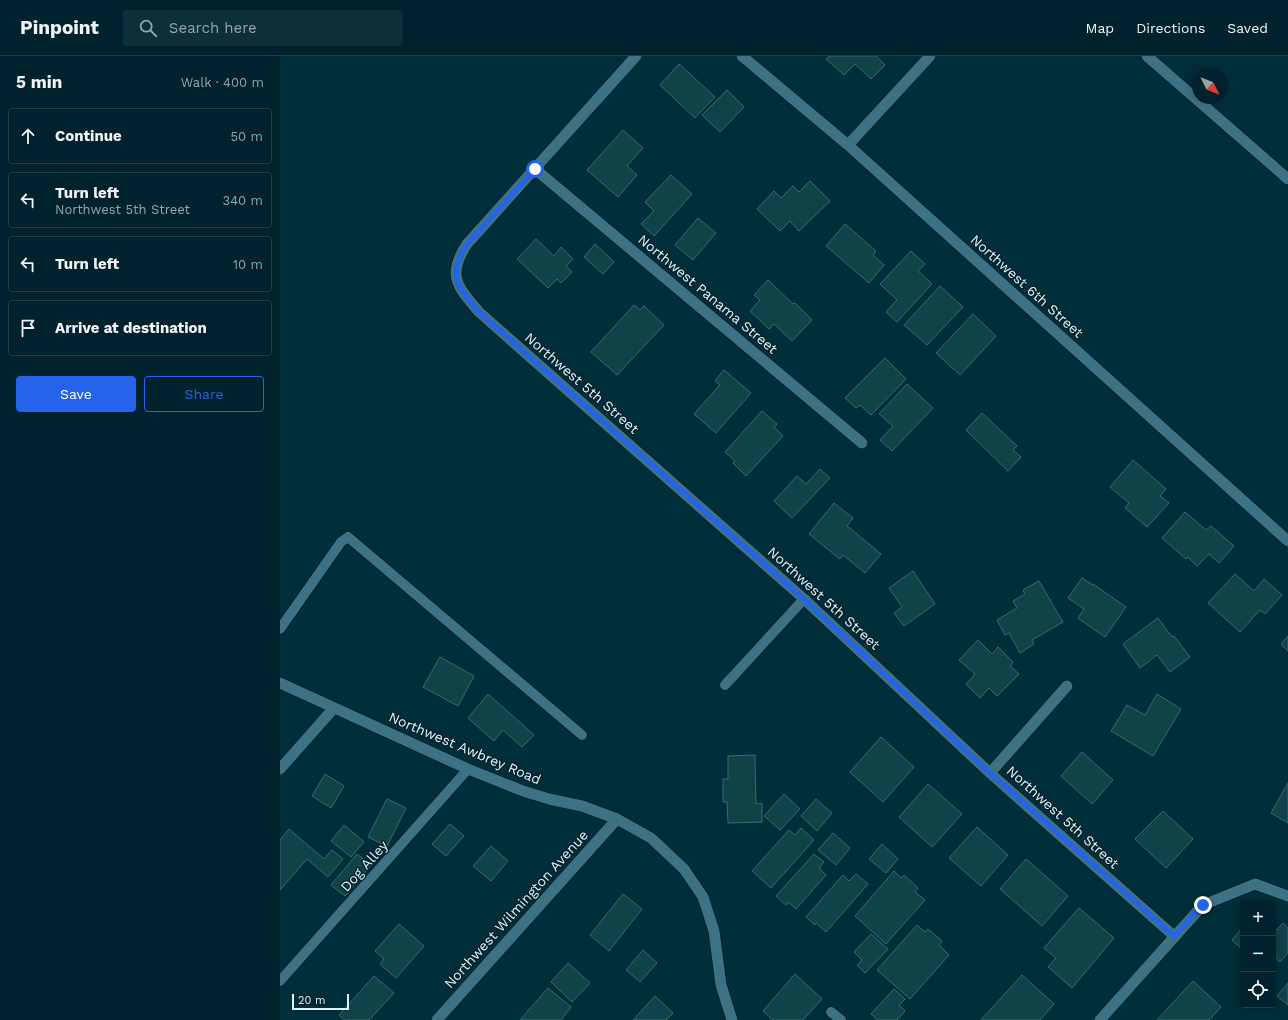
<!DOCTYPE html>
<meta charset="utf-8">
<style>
:root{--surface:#00222c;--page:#0e2f38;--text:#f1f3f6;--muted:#95a4a9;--line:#223f48;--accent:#2563eb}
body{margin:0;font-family:"Work Sans",sans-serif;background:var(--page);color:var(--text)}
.controls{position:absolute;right:12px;bottom:12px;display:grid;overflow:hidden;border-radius:4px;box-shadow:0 2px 10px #0003}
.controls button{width:36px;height:36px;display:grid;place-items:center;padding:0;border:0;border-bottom:1px solid var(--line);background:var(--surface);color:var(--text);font:20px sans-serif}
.compass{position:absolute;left:912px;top:12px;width:36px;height:36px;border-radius:50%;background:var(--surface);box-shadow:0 2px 10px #0003;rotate:132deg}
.scale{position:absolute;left:12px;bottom:10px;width:57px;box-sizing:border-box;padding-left:4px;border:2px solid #dff5fd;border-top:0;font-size:11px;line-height:14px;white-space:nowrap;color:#dff5fd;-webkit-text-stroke:3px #05232c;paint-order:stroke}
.stop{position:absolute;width:12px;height:12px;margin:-9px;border:3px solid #2563eb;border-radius:50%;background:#fff}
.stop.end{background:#2563eb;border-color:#fff;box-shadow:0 1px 4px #0008}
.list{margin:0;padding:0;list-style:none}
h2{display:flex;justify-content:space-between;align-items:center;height:52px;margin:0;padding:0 16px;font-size:17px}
h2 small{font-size:13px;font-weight:400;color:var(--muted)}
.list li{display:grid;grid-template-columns:26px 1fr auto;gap:12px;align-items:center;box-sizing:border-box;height:56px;margin:0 8px 8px;padding:0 8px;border:1px solid var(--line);border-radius:4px}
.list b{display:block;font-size:15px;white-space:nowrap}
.list p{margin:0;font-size:13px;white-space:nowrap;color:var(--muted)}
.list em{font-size:13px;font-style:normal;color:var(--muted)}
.actions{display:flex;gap:8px;padding:12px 16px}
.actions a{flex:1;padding:9px 0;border:1px solid var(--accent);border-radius:4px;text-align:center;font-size:14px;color:var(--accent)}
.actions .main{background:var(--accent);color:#fff}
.icon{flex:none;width:22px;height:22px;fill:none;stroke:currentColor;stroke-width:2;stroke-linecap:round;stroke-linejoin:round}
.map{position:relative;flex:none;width:1008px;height:964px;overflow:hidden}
header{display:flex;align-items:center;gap:24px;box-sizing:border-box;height:56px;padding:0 20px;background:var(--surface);border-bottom:1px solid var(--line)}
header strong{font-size:19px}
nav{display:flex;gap:22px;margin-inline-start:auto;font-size:14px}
.search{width:280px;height:36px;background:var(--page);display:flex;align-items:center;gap:10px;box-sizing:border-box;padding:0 14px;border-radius:4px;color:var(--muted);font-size:15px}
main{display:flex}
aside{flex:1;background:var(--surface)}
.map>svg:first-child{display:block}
</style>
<header>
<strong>Pinpoint</strong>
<div class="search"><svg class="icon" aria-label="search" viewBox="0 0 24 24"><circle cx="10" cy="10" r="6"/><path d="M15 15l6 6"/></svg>Search here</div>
<nav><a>Map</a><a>Directions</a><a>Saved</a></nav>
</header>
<main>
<aside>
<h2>5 min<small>Walk · 400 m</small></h2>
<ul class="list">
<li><svg class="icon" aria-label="ahead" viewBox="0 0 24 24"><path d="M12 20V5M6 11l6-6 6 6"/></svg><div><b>Continue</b></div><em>50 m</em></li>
<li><svg class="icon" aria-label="left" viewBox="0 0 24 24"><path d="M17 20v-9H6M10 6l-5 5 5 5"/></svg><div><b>Turn left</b><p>Northwest 5th Street</p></div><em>340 m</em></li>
<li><svg class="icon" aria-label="left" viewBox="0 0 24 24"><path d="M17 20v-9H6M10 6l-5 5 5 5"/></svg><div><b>Turn left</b></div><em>10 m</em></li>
<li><svg class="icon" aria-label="arrive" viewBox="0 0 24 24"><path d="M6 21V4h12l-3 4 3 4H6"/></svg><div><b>Arrive at destination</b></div></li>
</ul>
<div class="actions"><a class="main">Save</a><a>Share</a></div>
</aside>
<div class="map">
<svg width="1008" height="964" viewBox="0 0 1008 964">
<rect width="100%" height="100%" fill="#002e3b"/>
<!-- building -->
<path fill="#114246" stroke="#316f74" d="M549,0H596L605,9L591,23L575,8L564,19L546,3Z
M399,8L435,41L415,62L380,29Z
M447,34L464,51L440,76L422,59Z
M343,74L363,92L347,110L357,119L338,141L307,114Z
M391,119L412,138L374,180L361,168L374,155L365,146Z
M530,125L550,145L519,175L510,165L500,175L477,153L494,135L501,142L513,130L519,136Z
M418,162L436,177L413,204L395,189Z
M565,168L596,195L593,199L604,209L589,227L546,190Z
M256,183L274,200L281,191L293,203L286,210L292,216L281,227L277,223L268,232L237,203Z
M315,188L334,206L323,218L304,201Z
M631,195L645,208L638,215L652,228L617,266L606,256L617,244L600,228Z
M488,224L513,248L515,247L532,264L512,285L494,268L489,273L470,255L480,244L474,239Z
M660,230L683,251L647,289L624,269Z
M354,249L360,254L364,250L384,269L337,319L311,296Z
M693,258L716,280L680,319L656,297Z
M605,302L626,323L591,359L580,349L576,352L565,342Z
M444,314L471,337L436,377L414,358L440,329L435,325Z
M627,328L653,352L612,395L600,384L613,370L599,358Z
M482,355L497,368L494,371L503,380L466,420L453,407L455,405L445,396Z
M702,357L737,390L733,394L741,401L728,415L686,374Z
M853,404L886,433L880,440L889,447L867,471L845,452L849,447L830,431Z
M540,413L550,422L512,462L494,445L517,420L526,428Z
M554,447L573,462L567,470L601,498L585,517L563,499L560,503L529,478Z
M905,456L926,474L931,470L954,490L939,507L929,498L917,510L908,501L906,503L882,482Z
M633,515L655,548L624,570L614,557L622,551L609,532Z
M955,518L974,535L984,523L1002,539L985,558L980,554L960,576L928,547Z
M802,522L813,529V528L846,551L825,581L798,562L804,553L788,542Z
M759,525L783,566L752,584L754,588L740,597L729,577L725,579L717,564L737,552L733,545L745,538L743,534Z
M878,562L892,581L894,580L910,601L890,616L877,599L860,612L843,588Z
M1008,580V595L1001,588Z
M698,584L712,598L718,591L733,606L730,610L739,618L717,640L709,632L700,642L686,628L695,618L679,604Z
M160,601L194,620L178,650L143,631Z
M208,638L254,679L242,691L223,674L214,685L188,662Z
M877,638L901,653L873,700L831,675L847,649L865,659Z
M601,681L634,711L603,746L570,716Z
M802,696L833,724L812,748L781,720Z
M475,699L476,748L482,747V766L448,767L447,746H443V723H448V700Z
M45,718L64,730L51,752L32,740Z
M1008,727V767L991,757Z
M648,728L682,758L652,791L619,761Z
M504,738L520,753L500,774L484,760Z
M107,743L126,752L107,790L88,781Z
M536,743L552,757L537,775L521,760Z
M883,755L913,783L886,812L855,783Z
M170,768L184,780L166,800L152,788Z
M64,769L84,786L71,801L51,785Z
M697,771L728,799L701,830L669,802Z
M521,772L534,784L491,832L472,815L509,774L515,779Z
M9,773L44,803L52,794L63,803L48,821L27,803L0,834V784Z
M553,777L570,792L556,809L538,794Z
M602,788L618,803L606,817L589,803Z
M211,790L228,805L211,825L193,810Z
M77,798L91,809L65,840L51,829Z
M534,798L544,806L539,812L546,819L516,853L508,846L506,849L496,840Z
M746,803L788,840L762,870L720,833Z
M614,815L621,822L624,819L638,832L635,836L645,844L606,888L575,860Z
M576,818L588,828L546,876L536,867L535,869L526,861L563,819L569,825Z
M343,838L362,853L329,895L310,879Z
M799,852L834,882L792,932L768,911L776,902L764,892Z
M1003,867L1008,872V897L1000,906L993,900V878Z
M119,868L144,890L116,922L100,908L104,903L95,895Z
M637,869L645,876L648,873L662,885L659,889L669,899L630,943L597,914Z
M963,871V894L952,884Z
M591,878L608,893L585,917L577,909L582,904L574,896Z
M363,894L377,907L360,926L346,914Z
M288,907L310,927L292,946L271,926Z
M515,918L542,943L523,964H493L483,955Z
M742,919L774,948L760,964H701Z
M94,920L114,937L89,964H65L59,959Z
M913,925L941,951L929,964H877Z
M1008,927V949L997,940Z
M268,932L291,951L281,964H240Z
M614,933L625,943L619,949L625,955L617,964H598L591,958Z
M375,940L393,957L386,964H353Z"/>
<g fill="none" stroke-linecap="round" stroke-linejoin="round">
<defs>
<path id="service" d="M0,573L61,486L68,481L302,679
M445,629L524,543
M0,925L188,713
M551,956L561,964"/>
<path id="minor" d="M356,0L187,188C166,220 178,231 199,256L524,543L710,717L894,880
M462,0L568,89L1008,485
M867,0L1008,123
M568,89L650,0
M255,113L582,387
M0,713L54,652
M710,717L787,630
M157,964L337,763
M820,964L923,849L975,828L1008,840"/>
<path id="tertiary" d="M0,627L188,713L243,735L269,743L302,750L337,763L371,782L404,813L423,841L434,875L441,929L452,964"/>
</defs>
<!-- service casing -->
<use href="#service" stroke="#00151d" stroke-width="11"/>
<!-- minor casing -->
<use href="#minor" stroke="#00151d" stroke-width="12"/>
<!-- tertiary casing -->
<use href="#tertiary" stroke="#00151d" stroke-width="12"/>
<!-- service -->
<use href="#service" stroke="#3c7284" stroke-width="10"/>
<!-- minor -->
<use href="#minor" stroke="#3c7284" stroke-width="11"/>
<!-- tertiary -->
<use href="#tertiary" stroke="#3c7284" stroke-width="11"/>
</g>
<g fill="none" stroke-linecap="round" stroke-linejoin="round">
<!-- route -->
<path stroke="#2563eb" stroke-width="5" d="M255,113L187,188C166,220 178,231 199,256L524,543L710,717L894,880L923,849"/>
</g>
<g text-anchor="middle" stroke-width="3" stroke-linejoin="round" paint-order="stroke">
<!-- street labels -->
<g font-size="14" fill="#dff5fd" stroke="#05232c">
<text transform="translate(747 230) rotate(42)" y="5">Northwest 6th Street</text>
<text transform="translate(428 238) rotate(40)" y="5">Northwest Panama Street</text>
<text transform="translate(302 327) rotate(41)" y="5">Northwest 5th Street</text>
<text transform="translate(544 542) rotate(42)" y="5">Northwest 5th Street</text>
<text transform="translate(185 692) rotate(23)" y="5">Northwest Awbrey Road</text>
<text transform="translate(783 761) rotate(42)" y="5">Northwest 5th Street</text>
<text transform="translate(84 810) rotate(-48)" y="5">Dog Alley</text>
<text transform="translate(236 853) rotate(-48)" y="5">Northwest Wilmington Avenue</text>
</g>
</g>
</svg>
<div class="controls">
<button>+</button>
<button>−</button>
<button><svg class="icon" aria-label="locate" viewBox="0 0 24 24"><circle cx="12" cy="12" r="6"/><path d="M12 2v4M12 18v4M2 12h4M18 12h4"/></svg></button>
</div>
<svg class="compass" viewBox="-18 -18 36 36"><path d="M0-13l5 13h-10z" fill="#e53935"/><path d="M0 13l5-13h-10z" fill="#95a4a9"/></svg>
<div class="scale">20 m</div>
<div class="stop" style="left:255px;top:113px"></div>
<div class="stop end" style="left:923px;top:849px"></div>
</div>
</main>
